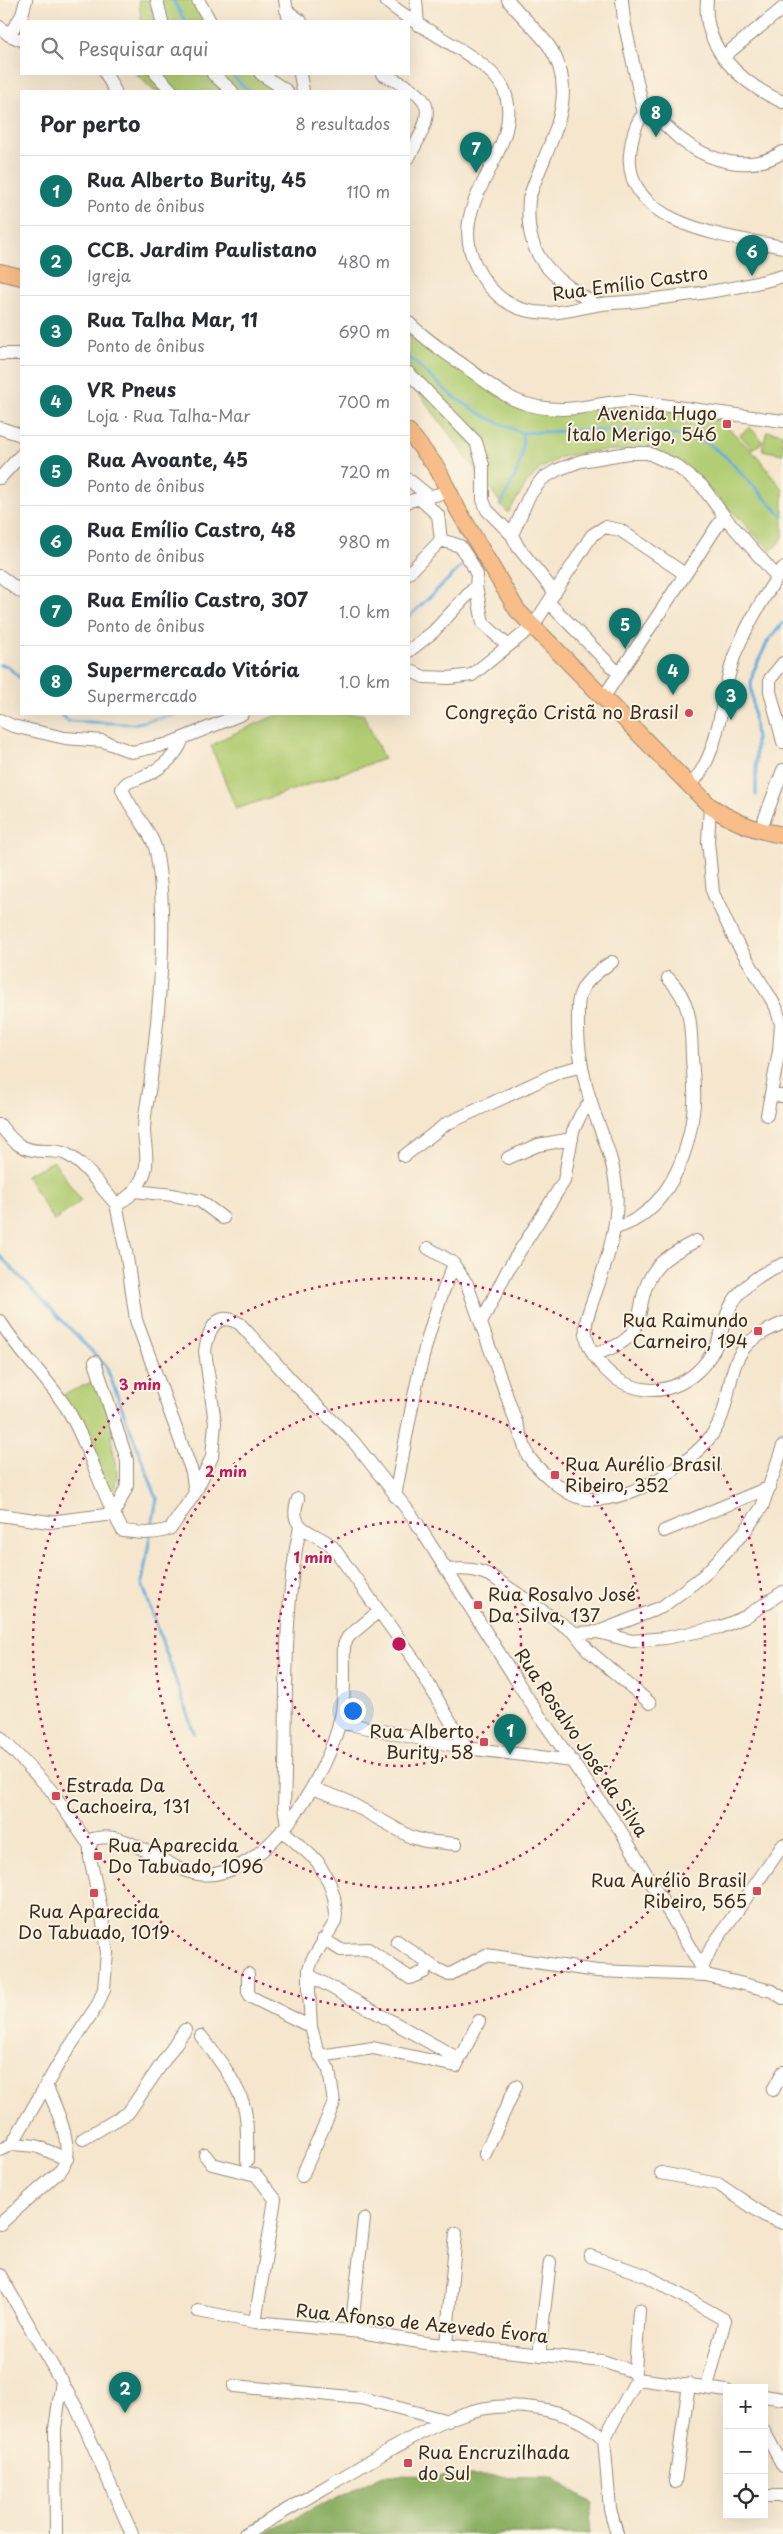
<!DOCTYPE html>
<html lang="pt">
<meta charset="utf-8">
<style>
:root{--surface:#fff;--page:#f7f7f7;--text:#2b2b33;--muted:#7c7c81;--line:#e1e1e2;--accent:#0f766e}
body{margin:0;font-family:"Playpen Sans",sans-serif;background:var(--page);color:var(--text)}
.controls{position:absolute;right:15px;bottom:15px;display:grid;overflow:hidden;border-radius:0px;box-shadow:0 5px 20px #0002}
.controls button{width:45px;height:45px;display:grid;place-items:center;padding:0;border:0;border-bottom:1px solid var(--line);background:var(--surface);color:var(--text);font:25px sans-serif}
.you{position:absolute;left:352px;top:1710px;width:18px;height:18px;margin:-12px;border:4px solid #fff;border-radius:50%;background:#1a73e8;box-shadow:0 0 0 8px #1a73e833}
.badge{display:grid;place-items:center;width:32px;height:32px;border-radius:50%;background:var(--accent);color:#fff;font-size:16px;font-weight:700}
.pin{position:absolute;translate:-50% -41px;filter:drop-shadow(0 1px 2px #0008)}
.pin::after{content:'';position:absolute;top:26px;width:18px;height:15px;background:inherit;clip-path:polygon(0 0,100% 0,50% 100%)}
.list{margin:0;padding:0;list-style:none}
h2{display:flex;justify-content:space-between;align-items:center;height:65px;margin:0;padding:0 20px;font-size:21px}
h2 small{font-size:16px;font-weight:400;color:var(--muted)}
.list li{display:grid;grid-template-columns:32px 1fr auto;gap:15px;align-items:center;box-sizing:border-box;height:70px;padding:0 20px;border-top:1px solid var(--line)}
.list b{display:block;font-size:19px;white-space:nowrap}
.list p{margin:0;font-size:16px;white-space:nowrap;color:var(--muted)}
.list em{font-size:16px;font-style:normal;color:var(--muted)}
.icon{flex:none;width:28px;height:28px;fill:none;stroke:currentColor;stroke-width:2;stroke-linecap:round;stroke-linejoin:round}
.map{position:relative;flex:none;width:783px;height:2534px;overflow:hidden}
.search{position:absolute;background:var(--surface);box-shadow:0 5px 20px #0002;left:20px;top:20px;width:390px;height:55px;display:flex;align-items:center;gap:12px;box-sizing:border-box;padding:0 18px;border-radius:0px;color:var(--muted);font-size:19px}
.panel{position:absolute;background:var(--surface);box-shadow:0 5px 20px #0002;left:20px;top:90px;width:390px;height:625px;border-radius:0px}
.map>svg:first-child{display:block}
</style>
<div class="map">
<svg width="783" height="2534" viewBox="0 0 783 2534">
<rect width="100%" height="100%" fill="#fcf5e5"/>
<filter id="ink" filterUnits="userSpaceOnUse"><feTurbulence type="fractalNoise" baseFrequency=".02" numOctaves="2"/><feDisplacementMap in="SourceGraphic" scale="10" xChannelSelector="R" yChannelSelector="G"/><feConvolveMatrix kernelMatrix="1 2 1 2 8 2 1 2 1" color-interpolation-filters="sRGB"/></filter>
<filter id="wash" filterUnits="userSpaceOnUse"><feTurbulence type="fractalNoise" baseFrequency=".0096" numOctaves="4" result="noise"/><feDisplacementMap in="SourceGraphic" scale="20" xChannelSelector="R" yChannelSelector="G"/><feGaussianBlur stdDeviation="1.12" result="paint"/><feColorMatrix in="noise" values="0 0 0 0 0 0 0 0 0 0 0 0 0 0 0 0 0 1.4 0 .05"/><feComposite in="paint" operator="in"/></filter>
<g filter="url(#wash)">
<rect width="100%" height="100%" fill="#f5e6cd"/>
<!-- green -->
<path fill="#b2cd73" stroke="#767c48" d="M139,0H194L205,21H141Z
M136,74H253L276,91H154Z
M409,324L537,409L612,408L661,411L720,420L758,457L783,490V538L771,551L683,463L618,450L592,451L561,457L539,470L528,482L508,513L409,380Z
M750,427L763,442L753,449L740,435Z
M767,431L783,434V454L762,450Z
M279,714H363L384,759L236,809L211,746L226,737Z
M54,1161L81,1201L54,1221L26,1175Z
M96,1380L113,1422L111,1438L117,1473L113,1501L61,1396Z"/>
<!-- forest -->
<path fill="#8db065" stroke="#646d42" d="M383,2475L552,2477L592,2503L589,2534H263Z"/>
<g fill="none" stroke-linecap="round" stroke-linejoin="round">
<!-- stream -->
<path stroke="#66aedd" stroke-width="3" d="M173,0L185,21
M231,74L248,91
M409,357L452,396L488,418L522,433L588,430L614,431L676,435L706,442L726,457L783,517
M500,505C513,481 526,460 522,433
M409,617L466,562
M0,665L7,666L21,679
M60,714L68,721L133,724L178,714
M756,795V740L751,684L753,672L768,641L783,623
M0,1256L106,1366L157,1499L151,1530
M150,1536L142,1583L194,1733"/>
</g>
</g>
<g filter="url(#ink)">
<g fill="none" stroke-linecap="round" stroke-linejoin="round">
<defs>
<path id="minor" d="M157,0L162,21
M198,0L210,21
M285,0L289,21
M385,0C414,28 491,58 504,90C523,135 475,179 469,222C463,258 490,301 525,310C551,317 572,309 596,305C610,302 624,303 638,301C686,295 736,290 783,276
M416,0L418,25
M508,0C521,16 537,30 549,46C584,98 544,148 529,199C524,258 550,275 596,305
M622,0L624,21L644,114
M707,0C702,49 742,84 783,102
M286,10L301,21
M0,27L9,35L21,40
M9,35L22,15L26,0
M723,57L783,8
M106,74L115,91
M156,74L172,91
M213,74L232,91
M261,74L287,91
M300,74L303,91
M382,74C435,98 437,106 409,157
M644,114C635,122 631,142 630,154C624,227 732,237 783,247
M644,114C658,114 668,129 679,138C708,161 749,174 783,152
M409,323C425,339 444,352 463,365C498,390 515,409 562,409C585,409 608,401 631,401L783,421
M0,354H21
M409,373L476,442L483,465V500L487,510L512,535
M0,428L21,435
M0,478L21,455
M409,480L429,496
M409,501L448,492
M441,540L460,546L472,564L477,575L476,586L483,623L508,646
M409,573L441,540L438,515L420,499
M0,576L21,592
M555,593L518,547L512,535L529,496L542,479L557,470L581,461L628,453H648L675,465L702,486L724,516L777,577
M549,603L619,674
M409,651L433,632L476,586
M783,663L770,679V691L783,742
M409,670L424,677L449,678L472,675L533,626L592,535L605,527L620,530L685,574
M603,698L724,516
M0,720L13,726L65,738L103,741L132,752L168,744L242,714
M183,738C176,759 158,771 137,779C130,781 126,782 122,789C130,810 152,831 156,851C169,917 159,1010 151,1078C149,1095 144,1113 144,1130C144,1144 149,1157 145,1171C140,1186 130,1198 116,1204L127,1257L136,1320L192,1472L195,1493
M690,786C723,750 719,698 735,654C747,624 765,595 783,568
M710,806L708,841L713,893L734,938L776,1007L781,1024L779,1051L767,1115
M760,831L783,770
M612,962C601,969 588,978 582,990C577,999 578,1009 578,1019C577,1051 584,1082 594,1112C603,1137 614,1161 616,1188C620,1223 606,1264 594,1297C590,1309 584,1322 586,1334C588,1353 607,1375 624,1383C664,1402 702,1379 718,1341C724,1328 725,1314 733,1302C745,1283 763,1272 783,1264
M771,1095L783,1096
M0,1125C13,1142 21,1151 44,1151C52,1151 59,1151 66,1154C86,1164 101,1188 116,1204
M404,1156L446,1124L559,1072L582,1066
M508,1158L538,1145L572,1139
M134,1191L173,1195L200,1201L223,1218
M616,1228C667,1213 690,1154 694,1104C695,1089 693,1073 692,1058C691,1026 692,1002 668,978
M428,1248L452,1262L467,1284L528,1456C537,1468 563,1493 578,1497C619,1509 687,1468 711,1436C733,1407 725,1371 745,1347C754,1336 770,1329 783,1323
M0,1321C20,1354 49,1379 69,1412C91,1450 101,1494 123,1531C140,1533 156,1535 171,1528L195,1493L212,1457L215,1423L205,1351C208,1331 216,1309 240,1324L293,1382L353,1441L413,1517L534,1708L619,1828L702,1968
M481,1323L507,1271L564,1181L573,1131L581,1114L591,1101
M594,1355C606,1350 623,1345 631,1334C638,1325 640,1313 642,1301C649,1266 666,1256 696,1241
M395,1496C410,1419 421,1337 454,1265
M298,1499C286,1532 316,1531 333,1547L415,1661L466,1748
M0,1515L49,1522L114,1514L127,1486V1460L95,1362
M664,1531L770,1487
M448,1570C465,1568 477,1569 493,1577L575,1633L598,1632L632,1641L665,1638L721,1627L745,1617L783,1592
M598,1632L662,1607L704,1575L745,1531L762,1507L783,1446
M575,1633L588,1650L650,1703
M339,1722L466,1748L573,1761
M0,1737L50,1789L90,1846
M312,1788L345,1800L411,1837L425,1841L456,1844
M287,1824L284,1806C288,1714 281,1618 300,1527
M282,1830L317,1861L329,1882L334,1897L336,1914L335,1922L312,1960L309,1969V1991L311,2027L317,2049L329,2070L334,2103L302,2176
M323,1939L341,1950L368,1949L410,1978L424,1972L428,1964
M397,1941L435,1968L449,1975L486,1955L597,1971L706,1975L772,1991L783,1998
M705,1973L702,1968L711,1948L783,1845
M248,1974V1992L251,1997L311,2027
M309,1975L459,2059
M201,2036C218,2058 238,2083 245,2110C248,2126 247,2145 247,2161
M320,2056L373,2048L456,2066L479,2021
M773,2090L783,2072
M83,2139L128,2113L185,2030
M12,2144L36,2146L67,2159
M0,2150L12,2144L59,2063L98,2004L104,1989L107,1953L101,1908L90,1858V1846L93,1839C128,1828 163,1869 198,1874C267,1883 328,1774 341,1717C346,1694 343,1669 344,1645L348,1637L379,1611
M485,2154L516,2086
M205,2155L212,2164L256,2175L275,2199L255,2322
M661,2173L718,2184L767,2217L783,2223
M0,2224L61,2170C77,2149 55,2106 46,2085
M590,2256L647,2276L725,2320L707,2387
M0,2275L76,2407L132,2534
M198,2311L255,2322L361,2332L425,2343L602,2361L632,2371L637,2379
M351,2331L364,2219
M446,2345L456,2233
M539,2355L550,2262
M635,2372L639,2310
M234,2386L361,2398L448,2421
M764,2396L783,2399
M764,2431L783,2466
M604,2439L637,2379L727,2391
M675,2482L689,2384
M764,2496H783
M56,2534L55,2429L62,2380
M245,2534C292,2508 338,2479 386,2452C410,2439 435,2424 460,2415C503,2399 571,2405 604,2439L610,2509L617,2534"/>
<path id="major" d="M0,272L21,277
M409,432L437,468L458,510L517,610L710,806C733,822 755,831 783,835"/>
</defs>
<!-- minor casing -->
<use href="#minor" stroke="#988876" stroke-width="14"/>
<!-- major casing -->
<use href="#major" stroke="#988876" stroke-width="18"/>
<!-- minor -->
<use href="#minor" stroke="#fff" stroke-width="12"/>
<!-- major -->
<use href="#major" stroke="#f8bd88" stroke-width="16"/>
</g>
</g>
<!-- distance rings -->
<g fill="none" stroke="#c2185b" stroke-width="2.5" stroke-dasharray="2.5 5">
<circle cx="399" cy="1644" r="122"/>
<circle cx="399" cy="1644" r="244"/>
<circle cx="399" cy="1644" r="366"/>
</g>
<!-- markers -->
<g fill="#d1495b" stroke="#fcf5e5" stroke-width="2">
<rect x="722" y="419" width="10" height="10" rx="2.5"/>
<circle cx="689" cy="713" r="5"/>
<rect x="753" y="1326" width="10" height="10" rx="2.5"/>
<rect x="550" y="1470" width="10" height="10" rx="2.5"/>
<rect x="473" y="1600" width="10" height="10" rx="2.5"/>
<rect x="479" y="1737" width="10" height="10" rx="2.5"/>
<rect x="51" y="1791" width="10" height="10" rx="2.5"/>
<rect x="93" y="1851" width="10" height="10" rx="2.5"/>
<rect x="752" y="1886" width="10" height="10" rx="2.5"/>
<rect x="89" y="1888" width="10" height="10" rx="2.5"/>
<rect x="403" y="2458" width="10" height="10" rx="2.5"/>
</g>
<g text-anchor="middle" stroke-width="4" stroke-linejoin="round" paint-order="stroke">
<!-- street labels -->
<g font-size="18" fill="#3b2a1e" stroke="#fcf5e5">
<text transform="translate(630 284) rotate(-8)" y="6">Rua Emílio Castro</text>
<text transform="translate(581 1743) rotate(56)" y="6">Rua Rosalvo José da Silva</text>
<text transform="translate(422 2324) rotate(6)" y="6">Rua Afonso de Azevedo Évora</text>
</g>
<!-- poi labels -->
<g font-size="18" fill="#3b2a1e" stroke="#fcf5e5" text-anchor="end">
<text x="717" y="420">Avenida Hugo<tspan x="717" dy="21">Ítalo Merigo, 546</tspan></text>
<text x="679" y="719">Congreção Cristã no Brasil</text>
<text x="748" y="1327">Rua Raimundo<tspan x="748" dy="21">Carneiro, 194</tspan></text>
<text x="565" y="1471" text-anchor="start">Rua Aurélio Brasil<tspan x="565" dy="21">Ribeiro, 352</tspan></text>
<text x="488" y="1601" text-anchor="start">Rua Rosalvo José<tspan x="488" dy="21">Da Silva, 137</tspan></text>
<text x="474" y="1738">Rua Alberto<tspan x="474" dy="21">Burity, 58</tspan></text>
<text x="66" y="1792" text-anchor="start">Estrada Da<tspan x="66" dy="21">Cachoeira, 131</tspan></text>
<text x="108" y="1852" text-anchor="start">Rua Aparecida<tspan x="108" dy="21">Do Tabuado, 1096</tspan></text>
<text x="747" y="1887">Rua Aurélio Brasil<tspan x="747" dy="21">Ribeiro, 565</tspan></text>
<text x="94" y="1918" text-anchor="middle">Rua Aparecida<tspan x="94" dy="21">Do Tabuado, 1019</tspan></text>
<text x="418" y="2459" text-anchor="start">Rua Encruzilhada<tspan x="418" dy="21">do Sul</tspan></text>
</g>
</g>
<circle cx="399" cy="1644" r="8" fill="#c2185b" stroke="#fcf5e5" stroke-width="2.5"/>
<g font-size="15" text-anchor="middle" font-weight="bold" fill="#c2185b" stroke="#fcf5e5" stroke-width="4" stroke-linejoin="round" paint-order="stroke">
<text x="140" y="1390">3 min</text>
<text x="226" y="1477">2 min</text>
<text x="313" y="1563">1 min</text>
</g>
</svg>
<div class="controls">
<button>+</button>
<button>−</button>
<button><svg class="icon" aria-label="locate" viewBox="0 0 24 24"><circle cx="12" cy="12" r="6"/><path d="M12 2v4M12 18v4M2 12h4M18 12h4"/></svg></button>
</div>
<div class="you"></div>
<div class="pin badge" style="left:510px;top:1755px">1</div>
<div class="pin badge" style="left:125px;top:2413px">2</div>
<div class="pin badge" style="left:731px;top:720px">3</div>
<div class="pin badge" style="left:673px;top:695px">4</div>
<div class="pin badge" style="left:625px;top:649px">5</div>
<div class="pin badge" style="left:752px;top:276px">6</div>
<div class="pin badge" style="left:476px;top:173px">7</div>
<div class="pin badge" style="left:656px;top:137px">8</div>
<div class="search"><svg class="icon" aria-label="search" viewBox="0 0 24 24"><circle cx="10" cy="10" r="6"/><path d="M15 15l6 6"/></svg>Pesquisar aqui</div>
<section class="panel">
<h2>Por perto<small>8 resultados</small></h2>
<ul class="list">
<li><span class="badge">1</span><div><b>Rua Alberto Burity, 45</b><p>Ponto de ônibus</p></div><em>110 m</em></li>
<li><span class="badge">2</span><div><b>CCB. Jardim Paulistano</b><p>Igreja</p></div><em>480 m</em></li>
<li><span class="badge">3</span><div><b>Rua Talha Mar, 11</b><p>Ponto de ônibus</p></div><em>690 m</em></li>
<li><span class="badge">4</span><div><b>VR Pneus</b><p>Loja · Rua Talha-Mar</p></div><em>700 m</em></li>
<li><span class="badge">5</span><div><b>Rua Avoante, 45</b><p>Ponto de ônibus</p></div><em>720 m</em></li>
<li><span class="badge">6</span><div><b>Rua Emílio Castro, 48</b><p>Ponto de ônibus</p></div><em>980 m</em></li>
<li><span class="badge">7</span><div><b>Rua Emílio Castro, 307</b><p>Ponto de ônibus</p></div><em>1.0 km</em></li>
<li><span class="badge">8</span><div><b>Supermercado Vitória</b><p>Supermercado</p></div><em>1.0 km</em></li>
</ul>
</section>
</div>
